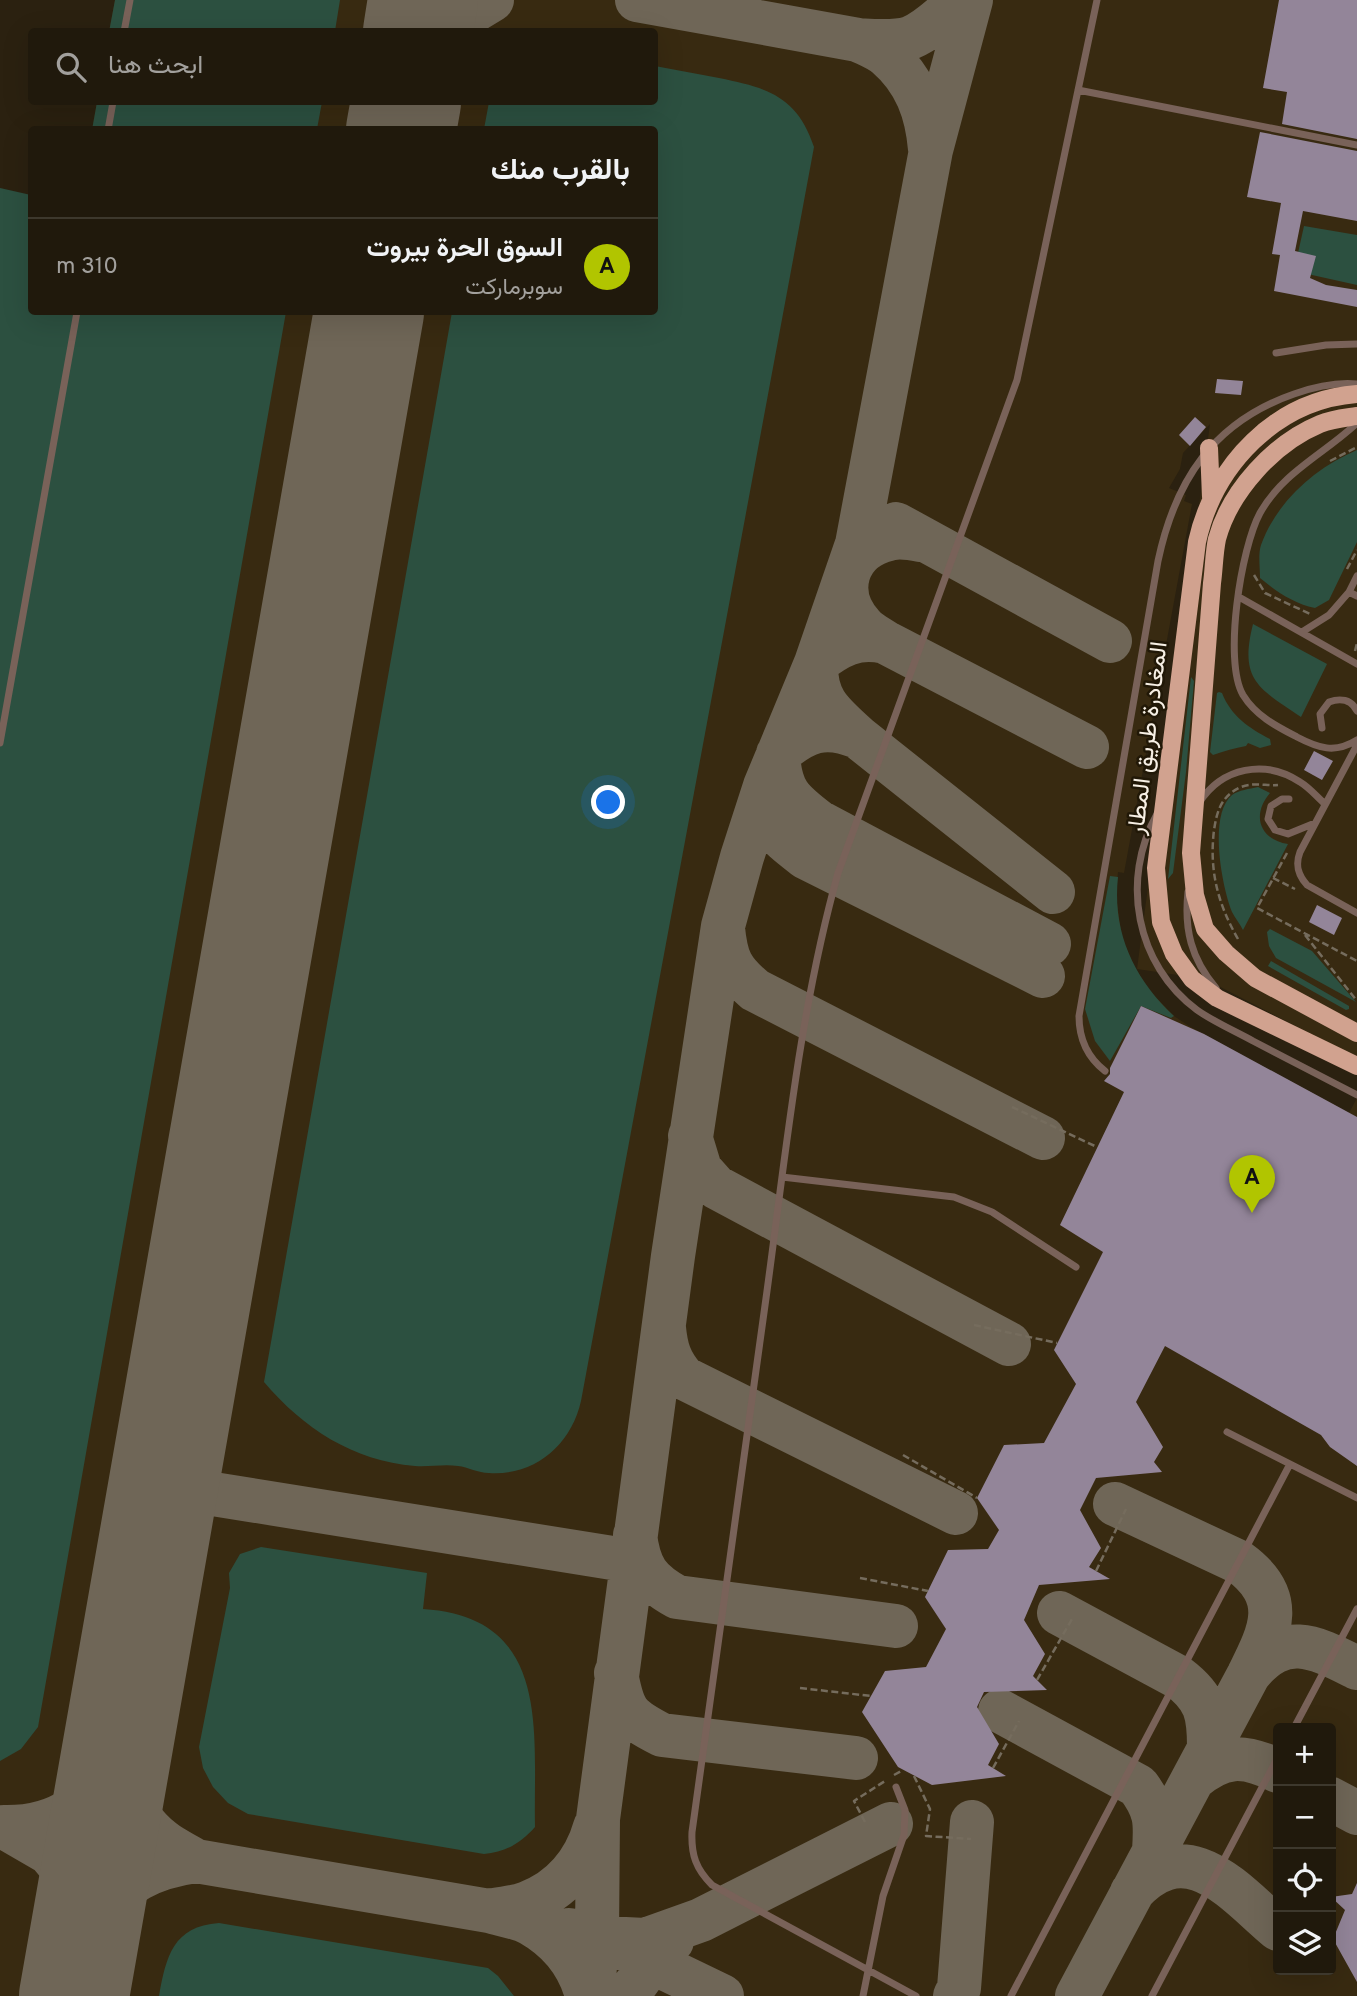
<!DOCTYPE html>
<html lang="ar">
<meta charset="utf-8">
<style>
:root{--surface:#20190c;--page:#282215;--text:#f1f3f6;--muted:#a2a09d;--line:#3d382d;--accent:#b1c500}
body{margin:0;font-family:Overpass,Vazirmatn,sans-serif;background:var(--page);color:var(--text);direction:rtl}
.controls{position:absolute;right:21px;bottom:21px;display:grid;overflow:hidden;border-radius:7px;box-shadow:0 7px 28px #0002}
.controls button{width:63px;height:63px;display:grid;place-items:center;padding:0;border:0;border-bottom:2px solid var(--line);background:var(--surface);color:var(--text);font:35px sans-serif}
.you{position:absolute;left:609px;top:803px;width:24px;height:24px;margin:-18px;border:5px solid #fff;border-radius:50%;background:#1a73e8;box-shadow:0 0 0 10px #1a73e833}
.badge{display:grid;place-items:center;width:46px;height:46px;border-radius:50%;background:var(--accent);color:#111;font-size:23px;font-weight:700}
.pin{position:absolute;translate:-50% -58px;filter:drop-shadow(0 2px 4px #0008)}
.pin::after{content:'';position:absolute;top:37px;width:24px;height:21px;background:inherit;clip-path:polygon(0 0,100% 0,50% 100%)}
.list{margin:0;padding:0;list-style:none}
h2{display:flex;justify-content:space-between;align-items:center;height:91px;margin:0;padding:0 28px;font-size:30px}
h2 small{font-size:23px;font-weight:400;color:var(--muted)}
.list li{display:grid;grid-template-columns:46px 1fr auto;gap:21px;align-items:center;box-sizing:border-box;height:98px;padding:0 28px;border-top:2px solid var(--line)}
.list b{display:block;font-size:26px;white-space:nowrap}
.list p{margin:0;font-size:23px;white-space:nowrap;color:var(--muted)}
.list em{font-size:23px;font-style:normal;color:var(--muted)}
.icon{flex:none;width:38px;height:38px;fill:none;stroke:currentColor;stroke-width:2;stroke-linecap:round;stroke-linejoin:round}
.map{position:relative;flex:none;width:1357px;height:1996px;overflow:hidden;direction:ltr}
.search{position:absolute;background:var(--surface);box-shadow:0 7px 28px #0002;left:28px;top:28px;width:630px;height:77px;display:flex;align-items:center;gap:18px;box-sizing:border-box;padding:0 24px;border-radius:7px;color:var(--muted);font-size:26px}
.panel{position:absolute;background:var(--surface);box-shadow:0 7px 28px #0002;left:28px;top:126px;width:630px;height:189px;border-radius:7px;direction:rtl}
.map>svg:first-child{display:block}
</style>
<div class="map">
<svg width="1357" height="1996" viewBox="0 0 1357 1996">
<rect width="100%" height="100%" fill="#2b2110"/>
<!-- built -->
<path fill="#382a11" fill-rule="evenodd" d="M115,0H1357V1058L1205,979L1137,969L1210,424L1183,453L1180,469L1169,488L1186,495L1184,501L1192,504L1124,873L1118,872L1116,895L1122,938L1134,966L1150,991L1174,1016L1189,1026L1349,1113L1357,1098V1996H0V660L60,312H654V130L92,129L97,102H654V32L109,31ZM1278,1728H1331V1970H1278Z"/>
<!-- green -->
<path fill="#2c5040" d="M115,0H340L335,31L109,32Z
M655,66C676,70 698,74 719,78C768,88 797,96 814,147L581,1401C571,1445 535,1476 489,1473C478,1473 468,1467 458,1466C444,1464 429,1467 415,1466C353,1461 303,1428 264,1382L452,312H654V130L484,129L489,102H654Z
M97,102H322L317,129L92,130Z
M0,188L31,195L32,312H286L38,1727L21,1749L0,1761Z
M1304,226L1357,235V285L1294,271Z
M1357,450V542L1329,600L1315,608C1293,603 1277,592 1260,578C1260,567 1258,554 1261,545C1277,501 1315,468 1357,450Z
M1253,624L1327,664L1301,717C1258,688 1239,680 1253,624Z
M1191,677L1194,681L1186,772L1173,873L1168,879Z
M1219,692L1222,693C1231,716 1249,728 1270,739L1271,745L1260,748L1248,743L1246,746C1235,748 1224,751 1213,755L1210,752L1217,693Z
M1258,787L1270,793C1252,814 1258,839 1288,844L1243,930C1240,924 1235,918 1232,912C1222,887 1208,815 1232,795C1239,790 1249,789 1258,787Z
M1110,876L1118,877C1112,932 1134,979 1174,1016L1171,1018L1141,1006L1110,1061L1095,1041L1085,1009Z
M1270,929L1312,951L1356,1002L1276,958L1269,946L1267,932Z
M1271,961L1349,1006V1009L1346,1010L1268,966Z
M261,1547L427,1573L423,1609C553,1617 533,1733 535,1827C521,1843 506,1852 484,1854L248,1814L228,1803L213,1787L203,1768L199,1747L230,1588L229,1573L240,1554Z
M219,1923L488,1968L498,1976L514,1996H159C166,1957 173,1926 219,1923Z"/>
<g fill="none" stroke-linecap="round" stroke-linejoin="round">
<!-- taxiway -->
<path stroke="#6f6657" stroke-width="44" d="M637,0L858,40C868,45 879,49 887,56C916,81 927,113 930,149
M449,32L459,20L492,0
M858,40C875,41 894,43 910,38C928,31 946,13 960,0
M402,120L407,102
M896,524L1110,641
M921,540C910,538 899,536 889,539C845,549 833,594 863,626C869,633 878,637 885,642L1087,747
M885,642C857,635 838,646 816,663C815,701 832,713 858,737L1053,892
M858,737C824,723 805,731 778,754C780,791 790,800 819,822L1049,944
M765,786C767,828 773,832 805,857L1043,976
M723,928C726,959 731,970 755,990L1043,1138
M690,1136L700,1169L716,1187L1009,1344
M664,1328C666,1349 670,1362 684,1378L956,1513
M163,1486L631,1561
M635,1535C639,1568 648,1581 677,1597L896,1626
M1059,1613L1178,1677C1206,1698 1209,1714 1209,1747
M131,1668C122,1731 105,1796 163,1841C173,1849 185,1854 196,1861
M616,1673C623,1712 627,1717 662,1735L856,1758
M1249,1674C1285,1630 1315,1647 1357,1668
M1000,1711L1138,1786C1156,1810 1156,1822 1154,1851
M117,1752C94,1801 61,1828 4,1827L49,1853L64,1871L78,1898L83,1919L77,1976C83,1960 88,1933 96,1919C120,1882 154,1867 196,1861L489,1911C502,1915 519,1917 531,1924C559,1940 579,1965 587,1996
M1193,1779C1223,1754 1244,1754 1278,1771
M1331,1799L1357,1813
M22,1830L184,1859
M1132,1892C1188,1832 1233,1891 1278,1929
M489,1911C501,1908 516,1908 527,1903C562,1890 585,1862 595,1827
M569,1930L605,1938L645,1940L701,1920L891,1824
M608,1941L722,1996
M593,1996L597,1936L598,1819L673,1256L723,926L742,857L765,786L816,663L857,544L931,150L971,0
M627,1996L652,1962L672,1941
M955,1996L959,1988L972,1822
M1077,1996L1249,1674C1271,1630 1287,1597 1239,1562L1115,1504"/>
<!-- runway -->
<path stroke="#6f6657" stroke-width="110" d="M418,32L423,0
M401,130L406,102
M74,1996L369,312"/>
</g>
<!-- building -->
<path fill="#938599" d="M1279,0H1357V139L1282,124L1287,92L1263,88Z
M1260,132L1357,151V221L1303,211L1295,251L1316,256L1310,278L1326,285L1357,290V307L1274,291L1280,255L1272,254L1281,203L1247,197Z
M1217,379L1243,381L1241,395L1215,393Z
M1195,417L1206,427L1190,446L1179,435Z
M1314,751L1333,761L1322,780L1304,770Z
M1317,905L1342,918L1334,935L1309,922Z
M1141,1006L1204,1034L1357,1117V1466L1330,1447L1321,1435L1165,1346L1136,1402L1163,1447L1154,1462L1162,1472L1096,1478L1080,1510L1101,1548L1089,1567L1110,1579L1039,1585L1024,1620L1045,1654L1033,1676L1047,1690L984,1692L977,1707L999,1744L988,1765L1006,1776L932,1785L898,1767L862,1712L885,1671L926,1667L946,1629L925,1597L948,1550L988,1549L999,1530L977,1498L1004,1445L1044,1443L1076,1384L1054,1350L1103,1252L1060,1225L1124,1092L1104,1081L1110,1074V1068Z
M1357,1883V1982L1333,1939L1345,1910L1331,1897L1352,1894Z"/>
<g fill="none" stroke-linecap="round" stroke-linejoin="round">
<!-- path -->
<path stroke="#756c5d" stroke-width="2.5" stroke-dasharray="7 3.5" stroke-linecap="butt" d="M1330,461L1357,447
M1347,569L1357,550
M1254,575L1265,593L1310,614
M1355,651L1357,643
M1287,853L1257,908L1357,961
M1273,878L1295,889
M1305,935L1357,1001
M1238,939C1218,904 1209,871 1214,830C1217,811 1221,796 1241,787C1254,782 1266,786 1278,785
M1012,1107L1097,1147
M974,1325L1057,1343
M903,1455L977,1498
M1096,1571L1126,1509
M860,1578L928,1591
M1037,1680L1072,1619
M800,1688L871,1696
M993,1768L1019,1721
M894,1775L903,1770
M914,1776L930,1809L926,1836L971,1839
M865,1822L854,1801L885,1781
M1331,1908L1336,1901"/>
<!-- service -->
<path stroke="#796259" stroke-width="7" d="M124,32L130,0
M1078,90L1357,145
M108,130L113,102
M1276,353L1326,345L1357,344
M1357,423C1324,454 1283,472 1260,513C1241,548 1223,661 1243,695C1256,716 1276,726 1297,737C1318,748 1335,754 1357,740
M1357,576L1349,592L1357,596
M1239,597L1357,664
M1302,632L1329,615L1349,592
M1322,728L1320,714L1329,702C1340,698 1351,699 1357,711
M0,743L77,312
M1357,745L1300,852C1295,865 1298,875 1307,885L1357,913
M1289,799H1282L1271,806L1268,819L1275,830L1288,834L1315,823
M1199,803C1222,767 1265,759 1300,782C1310,788 1317,797 1325,804
M1157,814C1120,880 1136,965 1197,1010C1214,1022 1235,1031 1253,1041C1288,1059 1322,1077 1357,1095
M1188,892C1184,929 1191,959 1216,988
M1105,1071C1087,1057 1079,1039 1079,1016L1158,561C1175,481 1213,422 1294,394C1314,387 1336,382 1357,384
M782,1177L954,1197L992,1212L1076,1267
M1227,1432L1357,1498
M1294,1728L1357,1609
M863,1996L883,1896L904,1835L905,1810L896,1787
M916,1996L712,1885C696,1869 691,1855 692,1832C717,1652 743,1472 767,1291C786,1151 800,1009 838,873L1017,380L1097,0
M1011,1996L1290,1464
M1152,1996L1278,1757"/>
<!-- primary -->
<path stroke="#d1a28f" stroke-width="18" d="M1357,394C1276,400 1214,465 1197,542L1156,868L1161,922L1174,954L1192,979L1217,998L1357,1066
M1357,416C1344,418 1332,419 1320,424C1274,443 1230,491 1217,539C1214,553 1214,569 1212,583L1191,853L1195,895L1205,929L1226,953L1255,978L1357,1033
M1209,448L1211,497"/>
</g>
<g text-anchor="middle" stroke-width="5" stroke-linejoin="round" paint-order="stroke">
<!-- street labels -->
<g font-size="24" fill="#f7f0e5" stroke="#211807">
<text transform="translate(1147 738) rotate(-83)" y="8">المغادرة طريق المطار</text>
</g>
</g>
</svg>
<div class="controls">
<button>+</button>
<button>−</button>
<button><svg class="icon" aria-label="locate" viewBox="0 0 24 24"><circle cx="12" cy="12" r="6"/><path d="M12 2v4M12 18v4M2 12h4M18 12h4"/></svg></button>
<button><svg class="icon" aria-label="layers" viewBox="0 0 24 24"><path d="M12 4l9 5-9 5-9-5zM3 14l9 5 9-5"/></svg></button>
</div>
<div class="you"></div>
<div class="pin badge" style="left:1252px;top:1213px">A</div>
<div class="search"><svg class="icon" aria-label="search" viewBox="0 0 24 24"><circle cx="10" cy="10" r="6"/><path d="M15 15l6 6"/></svg>ابحث هنا</div>
<section class="panel">
<h2>بالقرب منك<small></small></h2>
<ul class="list">
<li><span class="badge">A</span><div><b>السوق الحرة بيروت</b><p>سوبرماركت</p></div><em>310 m</em></li>
</ul>
</section>
</div>
